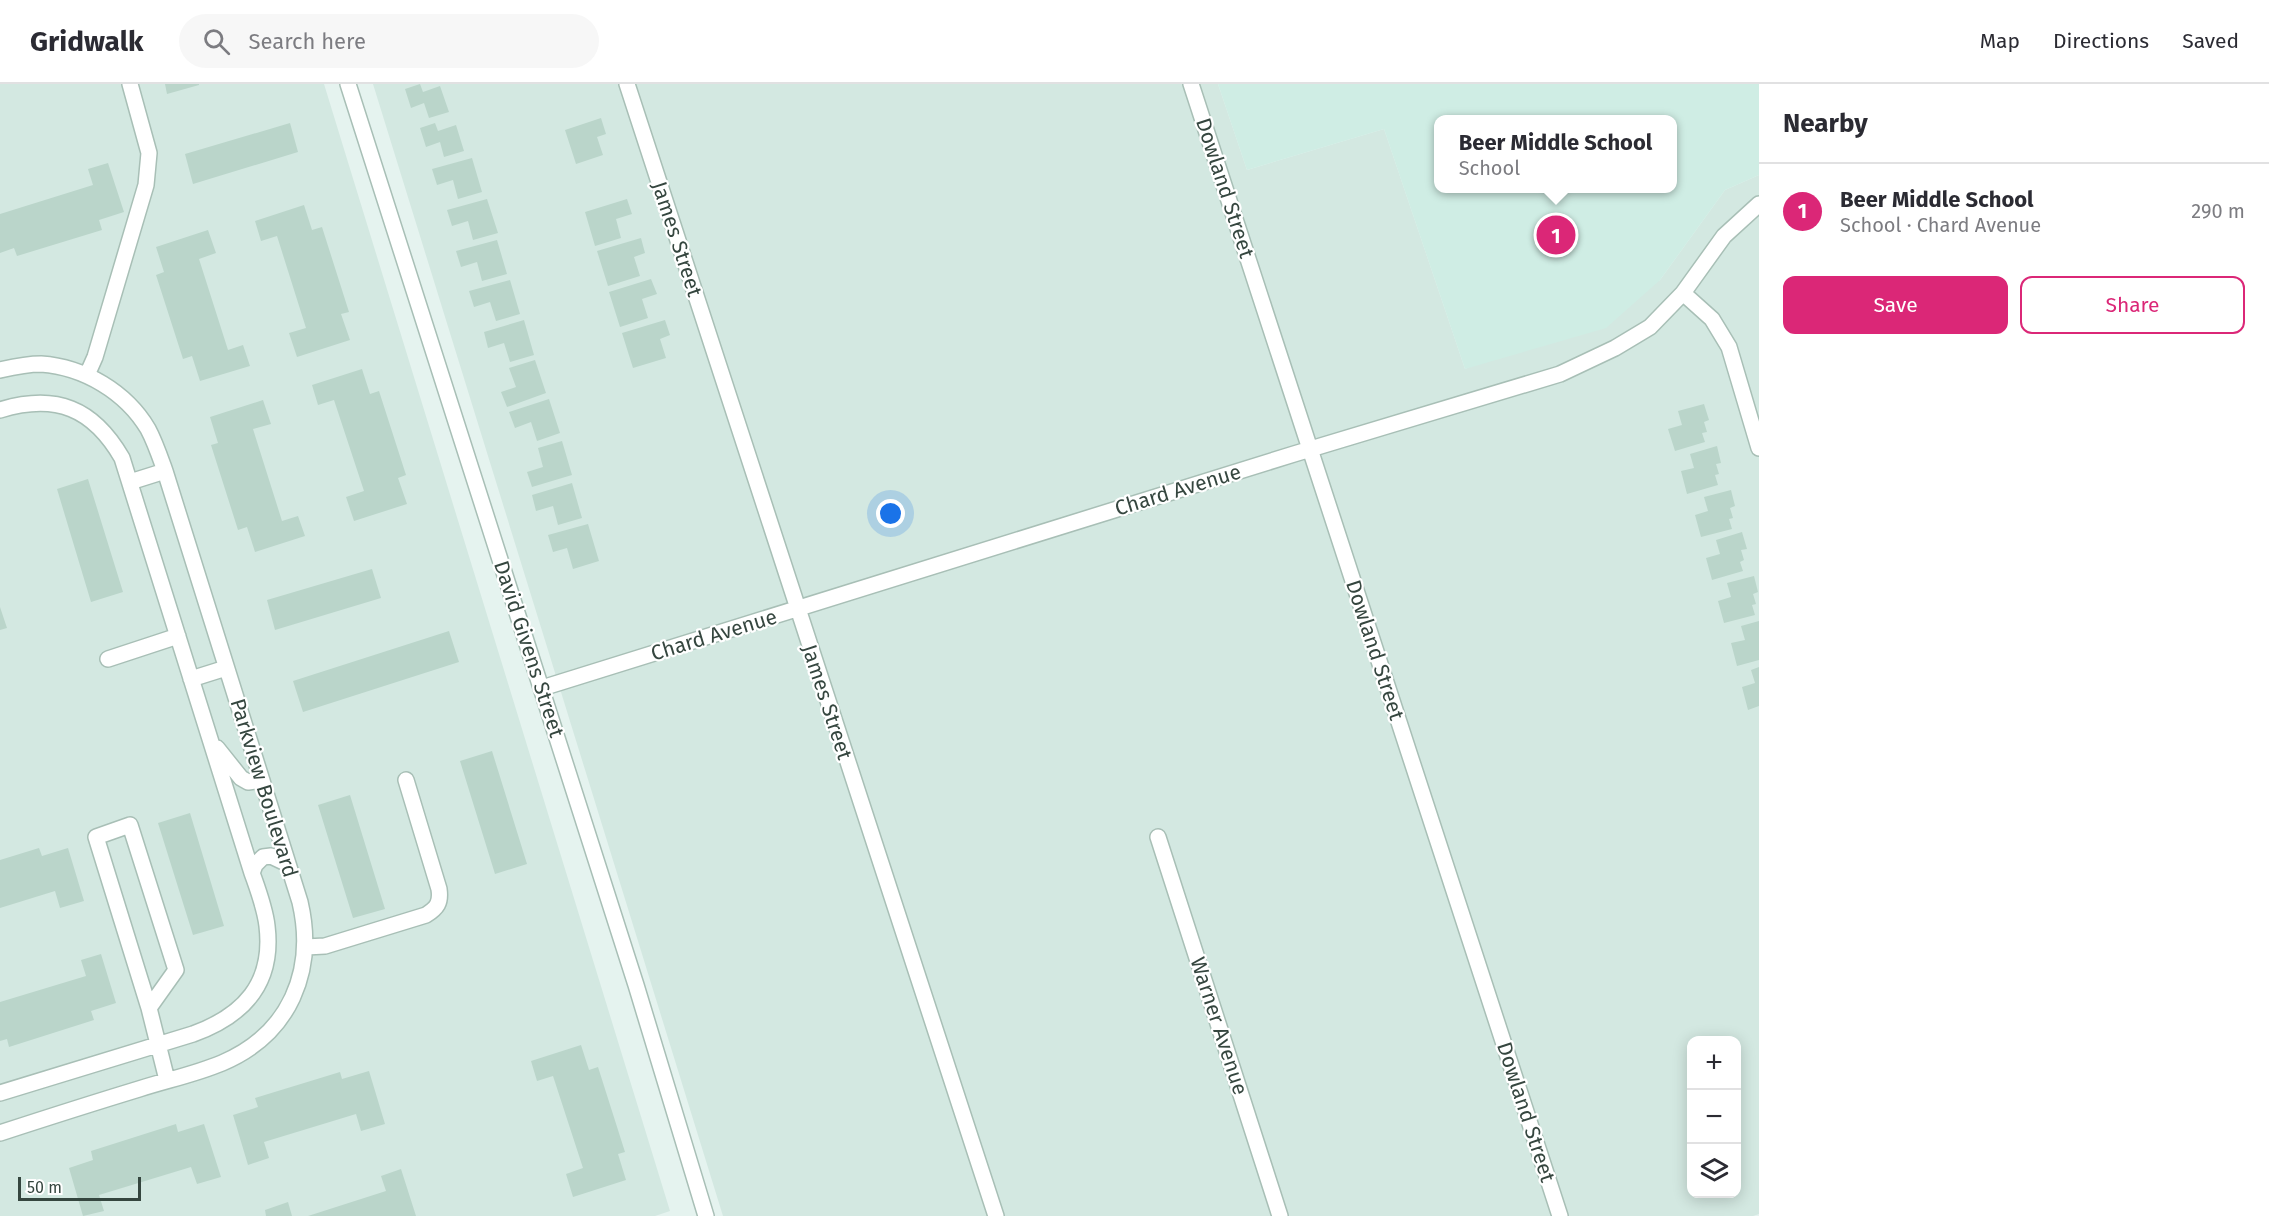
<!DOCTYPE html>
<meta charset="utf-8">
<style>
:root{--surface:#fff;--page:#f7f7f7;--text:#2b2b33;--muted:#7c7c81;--line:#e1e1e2;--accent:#db2777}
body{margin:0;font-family:"Fira Sans",sans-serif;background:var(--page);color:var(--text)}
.controls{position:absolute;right:18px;bottom:18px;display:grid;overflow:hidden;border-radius:12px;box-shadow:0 3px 15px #0003}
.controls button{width:54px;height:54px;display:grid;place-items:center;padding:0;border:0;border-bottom:2px solid var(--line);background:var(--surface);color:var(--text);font:30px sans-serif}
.scale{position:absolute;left:18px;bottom:15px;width:123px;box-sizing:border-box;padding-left:6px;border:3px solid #35463f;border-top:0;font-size:16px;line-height:21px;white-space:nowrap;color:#35463f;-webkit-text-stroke:4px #fff;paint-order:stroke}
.you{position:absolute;left:891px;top:430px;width:21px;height:21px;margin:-15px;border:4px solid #fff;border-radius:50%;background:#1a73e8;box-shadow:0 0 0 9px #1a73e833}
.badge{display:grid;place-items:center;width:39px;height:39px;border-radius:50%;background:var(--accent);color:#fff;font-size:20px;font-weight:700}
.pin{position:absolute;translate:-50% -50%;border:3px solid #fff;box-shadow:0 2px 6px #0006}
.popup{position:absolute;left:1434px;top:31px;width:243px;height:78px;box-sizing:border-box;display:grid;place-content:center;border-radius:12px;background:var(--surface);filter:drop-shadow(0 2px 4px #0005);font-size:20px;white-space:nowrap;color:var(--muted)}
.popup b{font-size:22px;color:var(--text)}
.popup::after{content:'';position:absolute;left:50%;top:100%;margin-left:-12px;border:12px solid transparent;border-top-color:var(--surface)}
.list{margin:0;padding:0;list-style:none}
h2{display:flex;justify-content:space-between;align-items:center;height:78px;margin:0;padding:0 24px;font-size:26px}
h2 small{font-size:20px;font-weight:400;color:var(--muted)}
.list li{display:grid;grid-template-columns:39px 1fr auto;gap:18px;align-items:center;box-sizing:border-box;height:96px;padding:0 24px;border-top:2px solid var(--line)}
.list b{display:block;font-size:22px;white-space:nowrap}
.list p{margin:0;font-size:20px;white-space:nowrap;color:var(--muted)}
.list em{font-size:20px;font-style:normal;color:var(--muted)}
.actions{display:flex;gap:12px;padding:18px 24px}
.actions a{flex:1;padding:14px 0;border:2px solid var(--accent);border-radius:12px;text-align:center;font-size:21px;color:var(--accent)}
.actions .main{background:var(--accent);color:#fff}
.icon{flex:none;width:33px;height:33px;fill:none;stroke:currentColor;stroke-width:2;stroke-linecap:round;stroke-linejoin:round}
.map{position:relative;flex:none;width:1759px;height:1132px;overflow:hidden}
header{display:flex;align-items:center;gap:36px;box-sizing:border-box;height:84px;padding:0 30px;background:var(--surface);border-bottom:2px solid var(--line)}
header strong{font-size:28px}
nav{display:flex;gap:33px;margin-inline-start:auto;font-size:21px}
.search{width:420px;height:54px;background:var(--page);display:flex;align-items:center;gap:15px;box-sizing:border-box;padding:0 21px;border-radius:33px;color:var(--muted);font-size:22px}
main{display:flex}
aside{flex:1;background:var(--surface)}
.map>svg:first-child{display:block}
</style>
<header>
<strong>Gridwalk</strong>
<div class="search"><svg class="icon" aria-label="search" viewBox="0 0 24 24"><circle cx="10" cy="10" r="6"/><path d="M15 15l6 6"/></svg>Search here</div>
<nav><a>Map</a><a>Directions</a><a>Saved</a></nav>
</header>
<main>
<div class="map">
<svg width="1759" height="1132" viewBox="0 0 1759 1132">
<rect width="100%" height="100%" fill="#e5f3ef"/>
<!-- residential -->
<path fill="#d3e8e1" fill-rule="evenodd" d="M0,0H324L670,1127L655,1132H0Z
M373,0H1218L1247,86L1384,45L1465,285L1660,196L1725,106L1759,91V1130L1753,1132H723ZM1692,956H1736V1110H1692Z"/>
<!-- education -->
<path fill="#cfede4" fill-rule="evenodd" d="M1218,0H1759V91L1725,106L1660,196L1606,244L1465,285L1384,45L1247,86ZM1439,36H1673V104H1439Z"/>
<!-- building -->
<path fill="#bad5ca" d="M165,0H199V1L167,10Z
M420,0L423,8L440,2L449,28L429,34L424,19L411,24L405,5Z
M601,34L606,50L597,53L603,71L576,80L565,46Z
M290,39L298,68L193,100L185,70Z
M435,39L438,47L456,41L464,67L444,73L440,58L426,63L420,44Z
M472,74L482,108L458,115L453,96L437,101L432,85Z
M108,79L124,128L99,136L102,146L17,172L14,164L0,169V130L93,101L88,85Z
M487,115L498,149L473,156L468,137L452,142L447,126Z
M627,115L632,130L616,135L621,154L595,162L585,128Z
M304,121L312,146L322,143L349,228L341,230L350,256L297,273L289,249L306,244L277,152L261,157L255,137Z
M208,146L216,169L199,175L228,266L243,261L250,282L200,297L192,272L183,275L156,191L164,188L156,163Z
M641,154L645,169L634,173L640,192L608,202L597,167Z
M497,156L507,190L482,197L477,178L461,183L456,167Z
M651,195L657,210L642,215L648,234L620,243L609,208Z
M510,196L520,230L496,237L490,218L474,223L469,207Z
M524,236L534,271L510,278L504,259L488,264L484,248Z
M665,236L670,251L660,255L666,274L633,284L622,249Z
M535,276L546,309L507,323L501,308L516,303L509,284Z
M362,285L370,310L379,307L406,391L398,394L407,420L354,437L346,413L364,407L334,316L318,321L312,301Z
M549,315L560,349L537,357L531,338L515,344L509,328Z
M263,316L271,340L253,345L282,437L298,432L305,452L255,468L247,443L238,446L211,361L218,359L210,333Z
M1704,320L1709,336L1704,338L1707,348L1702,349L1705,358L1675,367L1668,345L1682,341L1678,327Z
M562,357L572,391L532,403L527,388L543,383L538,364Z
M1717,362L1721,379L1716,380L1719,390L1715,391L1718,401L1687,410L1681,387L1694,384L1690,370Z
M88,395L123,508L91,518L57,405Z
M572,399L582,434L558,441L553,422L536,427L532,411Z
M1731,406L1735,422L1730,424L1733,434L1729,435L1732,445L1701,453L1695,431L1708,427L1704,413Z
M588,440L599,477L573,485L567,464L553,468L548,451Z
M1742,448L1747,465L1741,466L1744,476L1740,478L1743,487L1712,496L1706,474L1720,470L1716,456Z
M372,485L381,514L275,546L267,516Z
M1754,492L1758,508L1753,510L1756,520L1752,521L1755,531L1724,539L1718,517L1731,513L1727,499Z
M0,523L7,544L0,546Z
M1759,537V576L1737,582L1731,559L1745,556L1741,542Z
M449,547L459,578L303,628L293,597Z
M1759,583V622L1748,626L1742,603L1755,599L1751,586Z
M492,667L527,780L495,790L460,677Z
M350,711L385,825L353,834L318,721Z
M190,729L224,842L193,851L158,739Z
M39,764L42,772L68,764L84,817L60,824L55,807L0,824V776Z
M101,870L116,919L91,927L94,936L9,963L7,955L0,957V918L86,892L81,876Z
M581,961L589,986L598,983L625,1068L618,1070L626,1096L573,1113L566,1090L583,1084L553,992L537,997L531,977Z
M369,987L385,1040L361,1047L356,1030L264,1058L269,1074L248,1081L233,1031L258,1023L255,1014L340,988L342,995Z
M176,1040L178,1048L204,1040L221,1093L197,1100L191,1083L99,1111L104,1127L83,1132L69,1084L93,1076L91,1067Z
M401,1085L416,1132H308L386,1107L381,1092Z
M288,1118L292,1132H266L265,1126Z"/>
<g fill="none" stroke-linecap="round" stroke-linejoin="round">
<defs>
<path id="minor" d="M348,0L636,901L706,1132
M627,0L996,1132
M1191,0L1560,1132
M1683,209L1712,235L1729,263L1759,364
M0,286C13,283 27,280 41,280C84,283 126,308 148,345C155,358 160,373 165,387L300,818C316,887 290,950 222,979C196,990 167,996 139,1005C93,1019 46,1034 0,1049
M87,291L95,273L146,101L149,69L130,0
M0,326C56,309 93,324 122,374L252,789C258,806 265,824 267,842C274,900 243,932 193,950L0,1009
M130,398L165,387
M108,575L178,552
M191,595L226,584
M542,604L1294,370L1560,290L1615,264L1650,243L1683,209L1724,152L1759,120
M217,664L241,694L248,698L262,696
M1158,753L1280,1132
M252,789L255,781L263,773L271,772L288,780
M306,863L325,862L426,831C437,824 441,819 439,805L406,696
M149,924L176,886L130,741L96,753L149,924L167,996"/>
</defs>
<!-- minor casing -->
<use href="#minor" stroke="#a8bfb6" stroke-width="18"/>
<!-- minor -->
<use href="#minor" stroke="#fff" stroke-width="15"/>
</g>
<g text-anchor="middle" stroke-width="4.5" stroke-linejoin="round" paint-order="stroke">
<!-- street labels -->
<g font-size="21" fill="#35463f" stroke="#fff">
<text transform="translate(1225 104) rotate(72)" y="7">Dowland Street</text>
<text transform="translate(677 155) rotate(72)" y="7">James Street</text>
<text transform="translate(1178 406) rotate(-17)" y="7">Chard Avenue</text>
<text transform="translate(714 551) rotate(-17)" y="7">Chard Avenue</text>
<text transform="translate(529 565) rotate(72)" y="7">David Givens Street</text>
<text transform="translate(1375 566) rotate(72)" y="7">Dowland Street</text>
<text transform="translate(827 618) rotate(72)" y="7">James Street</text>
<text transform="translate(264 704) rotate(73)" y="7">Parkview Boulevard</text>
<text transform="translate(1219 942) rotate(72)" y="7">Warner Avenue</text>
<text transform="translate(1526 1028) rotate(72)" y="7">Dowland Street</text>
</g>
</g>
</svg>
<div class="controls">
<button>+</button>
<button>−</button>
<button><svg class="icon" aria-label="layers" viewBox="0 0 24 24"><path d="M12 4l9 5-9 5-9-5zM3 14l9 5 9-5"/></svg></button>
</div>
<div class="scale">50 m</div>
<div class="you"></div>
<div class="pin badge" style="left:1556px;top:151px">1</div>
<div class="popup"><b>Beer Middle School</b>School</div>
</div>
<aside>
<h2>Nearby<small></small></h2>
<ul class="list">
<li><span class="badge">1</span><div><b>Beer Middle School</b><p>School · Chard Avenue</p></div><em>290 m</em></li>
</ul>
<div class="actions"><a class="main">Save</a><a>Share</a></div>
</aside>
</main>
